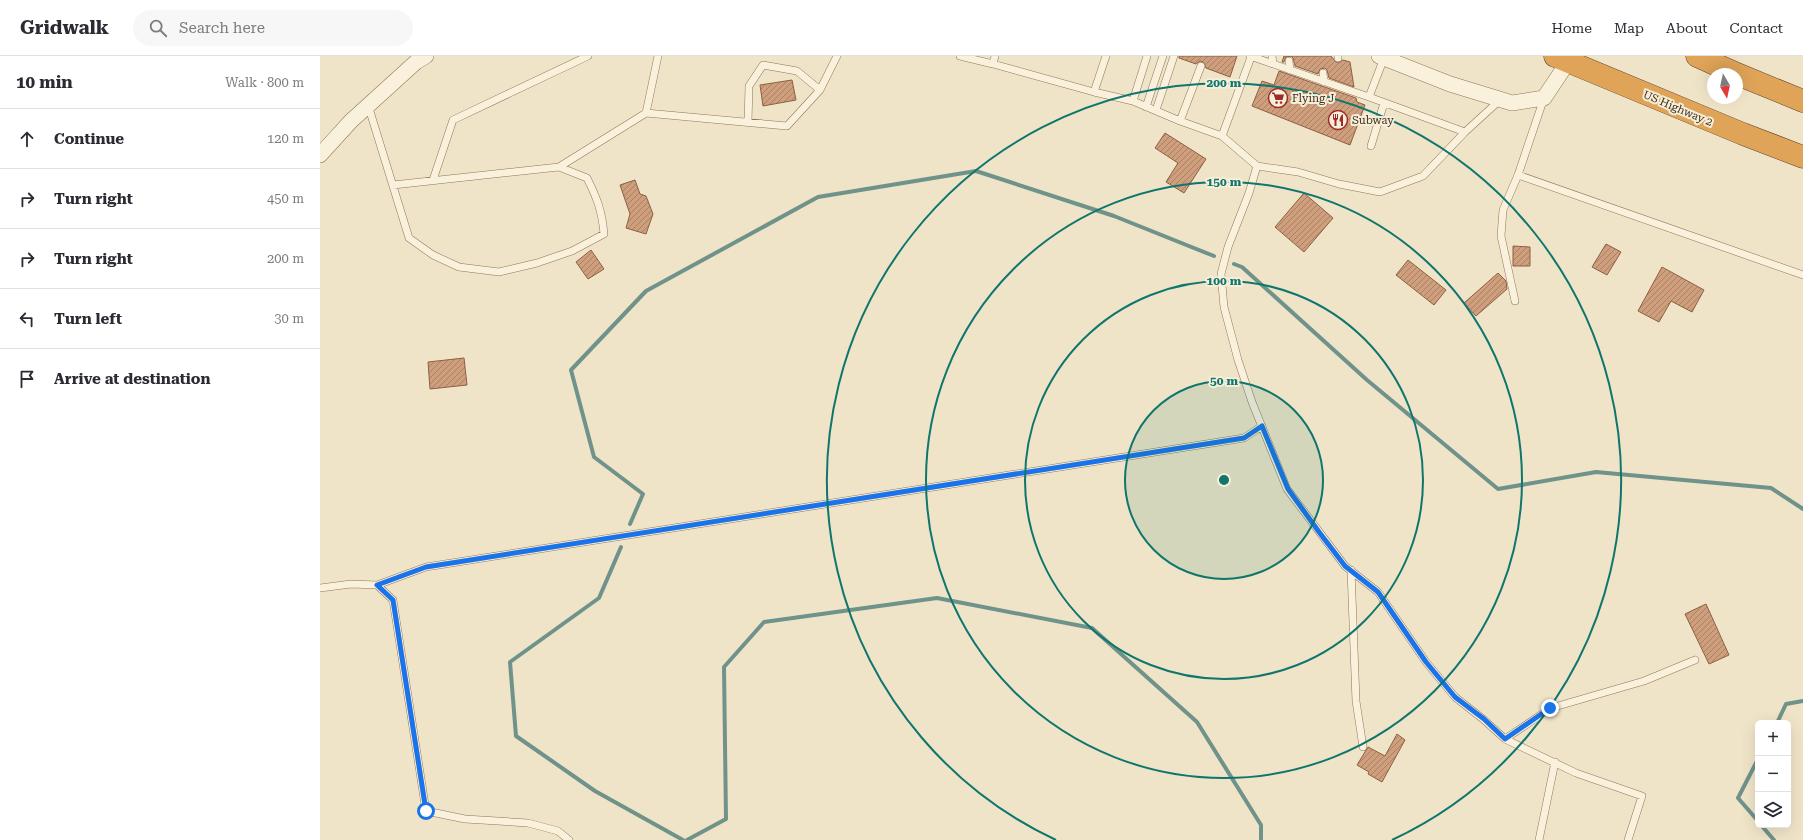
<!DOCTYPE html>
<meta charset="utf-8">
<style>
:root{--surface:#fff;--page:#f7f7f7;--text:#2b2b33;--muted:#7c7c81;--line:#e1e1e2}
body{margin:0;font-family:"Roboto Serif",serif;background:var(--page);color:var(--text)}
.controls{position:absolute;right:12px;bottom:12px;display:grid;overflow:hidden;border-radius:6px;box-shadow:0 4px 16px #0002}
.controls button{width:36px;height:36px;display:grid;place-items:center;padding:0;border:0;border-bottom:1px solid var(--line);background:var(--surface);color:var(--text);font:20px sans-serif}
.compass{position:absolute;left:1387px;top:12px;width:36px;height:36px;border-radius:50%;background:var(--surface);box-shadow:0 4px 16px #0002;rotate:171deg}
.stop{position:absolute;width:12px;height:12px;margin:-9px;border:3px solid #1a73e8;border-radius:50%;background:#fff}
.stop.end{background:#1a73e8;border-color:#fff;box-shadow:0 1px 4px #0008}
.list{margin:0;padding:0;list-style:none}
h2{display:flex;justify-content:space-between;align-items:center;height:52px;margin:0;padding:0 16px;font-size:17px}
h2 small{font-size:13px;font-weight:400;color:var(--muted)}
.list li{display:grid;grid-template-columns:26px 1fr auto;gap:12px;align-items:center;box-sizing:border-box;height:60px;padding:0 16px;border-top:1px solid var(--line)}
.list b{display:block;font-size:15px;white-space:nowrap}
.list em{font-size:13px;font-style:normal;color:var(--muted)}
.icon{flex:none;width:22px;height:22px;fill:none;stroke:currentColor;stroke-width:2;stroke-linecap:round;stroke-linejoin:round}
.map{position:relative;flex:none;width:1483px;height:784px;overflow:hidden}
header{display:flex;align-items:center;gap:24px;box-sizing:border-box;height:56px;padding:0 20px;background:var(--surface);border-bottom:1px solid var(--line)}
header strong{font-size:19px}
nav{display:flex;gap:22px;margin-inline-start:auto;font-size:14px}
.search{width:280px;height:36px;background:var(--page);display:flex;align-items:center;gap:10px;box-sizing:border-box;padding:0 14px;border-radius:22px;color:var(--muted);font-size:15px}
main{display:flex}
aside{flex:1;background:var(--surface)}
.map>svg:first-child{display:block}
</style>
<header>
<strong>Gridwalk</strong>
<div class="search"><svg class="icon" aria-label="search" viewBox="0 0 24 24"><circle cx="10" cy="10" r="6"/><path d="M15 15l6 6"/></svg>Search here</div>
<nav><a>Home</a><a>Map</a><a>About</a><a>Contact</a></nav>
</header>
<main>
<aside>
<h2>10 min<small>Walk · 800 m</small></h2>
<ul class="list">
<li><svg class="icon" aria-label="ahead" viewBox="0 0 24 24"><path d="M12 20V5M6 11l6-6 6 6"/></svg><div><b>Continue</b></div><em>120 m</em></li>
<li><svg class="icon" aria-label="right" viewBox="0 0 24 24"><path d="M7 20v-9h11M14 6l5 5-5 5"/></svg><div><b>Turn right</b></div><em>450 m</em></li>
<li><svg class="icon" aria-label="right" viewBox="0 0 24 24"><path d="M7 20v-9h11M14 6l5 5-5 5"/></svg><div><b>Turn right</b></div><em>200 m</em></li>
<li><svg class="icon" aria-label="left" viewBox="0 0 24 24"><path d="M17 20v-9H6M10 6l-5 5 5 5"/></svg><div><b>Turn left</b></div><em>30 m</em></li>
<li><svg class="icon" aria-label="arrive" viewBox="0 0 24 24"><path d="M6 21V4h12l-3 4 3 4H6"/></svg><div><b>Arrive at destination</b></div></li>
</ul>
</aside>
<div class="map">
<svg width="1483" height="784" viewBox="0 0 1483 784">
<defs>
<pattern id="building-hatch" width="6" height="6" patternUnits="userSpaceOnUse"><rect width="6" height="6" fill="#cf9f7d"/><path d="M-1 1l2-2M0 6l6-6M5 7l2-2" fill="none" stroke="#a98266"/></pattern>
</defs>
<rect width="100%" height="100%" fill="#f0e4c8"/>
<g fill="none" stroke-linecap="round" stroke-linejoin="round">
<!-- stream -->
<path stroke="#6f938a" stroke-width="4" d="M914,208L922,211L1047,324L1178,433L1276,416L1451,432L1483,453
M310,468L323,438L274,401L251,314L326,235L498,141L656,115L794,160L894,200
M301,491L279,542L190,606L196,680L275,735L363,784
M1457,667L1466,648L1483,645
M1438,703L1418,742L1438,765
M1441,769L1454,784
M367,784L406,763L404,611L444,566L617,542L772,572L877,666L941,769V784"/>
</g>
<!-- building -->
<path fill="url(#building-hatch)" stroke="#8d5f41" d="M859,0H917L910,21L886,12L883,6L880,5L876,8L859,2Z
M964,0H1011L1016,6H1020L1023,4L1030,6L1034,31L1009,22L1007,14L1005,12L1000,13L998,18L975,10L973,2L971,0L966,1L964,6H962Z
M959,15L1036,42L1037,46L1045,49L1030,89L932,50L942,25L954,29Z
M472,24L476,44L443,50L440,29Z
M845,77L886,103L864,137L846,126L858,107L835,92Z
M315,124L320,138L326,140L333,158L326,178L306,172L310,158L300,129Z
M984,137L1013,162L984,196L955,171Z
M1286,188L1301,196L1287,219L1272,211Z
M1193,190L1210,191V210H1193Z
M271,194L284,213L268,223L256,206Z
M1088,204L1126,234L1114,249L1076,219Z
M1342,211L1384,234L1372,256L1351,245L1339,266L1318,255Z
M1178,217L1186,225L1187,233L1156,260L1144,247Z
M144,302L147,329L110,333L108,306Z
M1386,548L1409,599L1389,608L1365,558Z
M1077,678L1085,684L1062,726L1048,718L1049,716L1037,709L1048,691L1065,700Z"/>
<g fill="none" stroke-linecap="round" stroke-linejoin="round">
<defs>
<path id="lane" d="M640,0L673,8L675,0
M930,0L1049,41L1064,2
M952,0L953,8
M1018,0V2
M931,1L902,80L937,110
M969,5L970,14
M673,8L774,36L786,0
M1003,17L1004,26
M774,36L813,45L827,0
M1049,41L1145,76
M1180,44L1145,76L1103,120L1060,136L1019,128L978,116L937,110L929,137L908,191L901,218L904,251L918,304L932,346L967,433L1025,510L1058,536L1106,606L1135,641L1163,663L1185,683L1231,652L1324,625L1375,604
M813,45L860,65L902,80
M48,49L89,182L113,199L139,211L179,216L217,207L252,195L284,178C282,155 277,142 267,122L239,111L73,129
M826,51L843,0
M836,54L854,0
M326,57L338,0
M860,65L881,10
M428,66L429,30L443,9L477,15L500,34
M1051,90L1064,47
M239,111L326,57L467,70L500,34L517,0
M1198,119L1483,219
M113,124L133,64L268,0
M1195,245L1181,180L1183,154L1198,119L1224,42
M1031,514L1036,645L1043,691
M57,529L106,511L924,382L942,370
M0,532L31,528L57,529L73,544L106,755L145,763L208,767L238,775L249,784
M1185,683L1256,717L1322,740L1308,784
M1219,784L1235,706"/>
<path id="street" d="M1059,0L1130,28L1192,47L1224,42L1248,6L1250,0
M0,99L31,65L96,6L106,0"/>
<path id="highway" d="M1235,0L1423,78L1483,101
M1377,0L1417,18
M1417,18L1483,45"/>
</defs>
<!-- lane casing -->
<use href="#lane" stroke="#8d765c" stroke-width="8"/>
<!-- street casing -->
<use href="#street" stroke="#8d765c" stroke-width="16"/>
<!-- highway casing -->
<use href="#highway" stroke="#5b4430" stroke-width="23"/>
<!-- lane -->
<use href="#lane" stroke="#faf1dc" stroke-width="7"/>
<!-- street -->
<use href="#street" stroke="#faf1dc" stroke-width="15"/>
<!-- highway -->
<use href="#highway" stroke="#e0a458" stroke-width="22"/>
</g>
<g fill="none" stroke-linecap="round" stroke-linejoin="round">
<!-- route -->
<path stroke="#1a73e8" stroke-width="5" d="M106,755L73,544L57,529L106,511L924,382L942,370L968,433L999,476L1025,510L1058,536L1106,606L1135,641L1164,663L1185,683L1230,652"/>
</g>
<!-- distance rings -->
<circle cx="904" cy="424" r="99" fill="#0f766e" fill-opacity=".12"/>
<g fill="none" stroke="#0f766e" stroke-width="2">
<circle cx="904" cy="424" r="99"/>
<circle cx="904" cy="424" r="199"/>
<circle cx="904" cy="424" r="298"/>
<path d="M736 784A397 397 0 1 1 1072 784"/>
</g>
<!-- icons -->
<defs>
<symbol id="supermarket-ring" viewBox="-11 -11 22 22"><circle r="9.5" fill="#f7eed8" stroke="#9e2a2b" stroke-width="1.5"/><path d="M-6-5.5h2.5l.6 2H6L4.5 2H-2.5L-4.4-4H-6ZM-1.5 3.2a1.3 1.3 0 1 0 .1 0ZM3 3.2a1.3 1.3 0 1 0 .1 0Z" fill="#9e2a2b"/></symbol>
<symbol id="restaurant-ring" viewBox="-11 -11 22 22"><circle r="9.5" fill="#f7eed8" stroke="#9e2a2b" stroke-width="1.5"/><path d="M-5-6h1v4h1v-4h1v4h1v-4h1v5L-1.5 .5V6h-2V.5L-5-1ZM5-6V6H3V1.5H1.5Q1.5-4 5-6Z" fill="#9e2a2b"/></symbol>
</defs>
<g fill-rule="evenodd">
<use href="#supermarket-ring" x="947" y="31" width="22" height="22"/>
<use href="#restaurant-ring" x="1007" y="53" width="22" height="22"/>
</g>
<g text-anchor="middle" stroke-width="4" stroke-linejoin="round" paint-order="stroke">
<!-- poi labels -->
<g font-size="11" fill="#3d2e20" stroke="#f7eed8" text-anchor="start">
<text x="972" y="46">Flying J</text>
<text x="1032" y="68">Subway</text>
</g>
<!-- street labels -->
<g font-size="11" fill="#3d2e20" stroke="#f7eed8">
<text transform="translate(1358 52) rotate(23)" y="4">US Highway 2</text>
</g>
</g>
<circle cx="904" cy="424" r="6" fill="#0f766e" stroke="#f7eed8" stroke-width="2"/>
<g font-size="12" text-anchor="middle" font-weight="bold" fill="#0f766e" stroke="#f7eed8" stroke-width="4" stroke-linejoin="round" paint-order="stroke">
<text x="904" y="31">200 m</text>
<text x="904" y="130">150 m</text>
<text x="904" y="229">100 m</text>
<text x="904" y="329">50 m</text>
</g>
</svg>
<div class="controls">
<button>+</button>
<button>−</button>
<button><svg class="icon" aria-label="layers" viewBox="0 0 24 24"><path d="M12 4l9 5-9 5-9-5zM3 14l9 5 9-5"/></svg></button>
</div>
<svg class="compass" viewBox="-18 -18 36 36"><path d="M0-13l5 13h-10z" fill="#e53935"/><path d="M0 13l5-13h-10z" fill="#7c7c81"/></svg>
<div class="stop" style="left:106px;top:755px"></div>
<div class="stop end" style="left:1230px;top:652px"></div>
</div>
</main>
